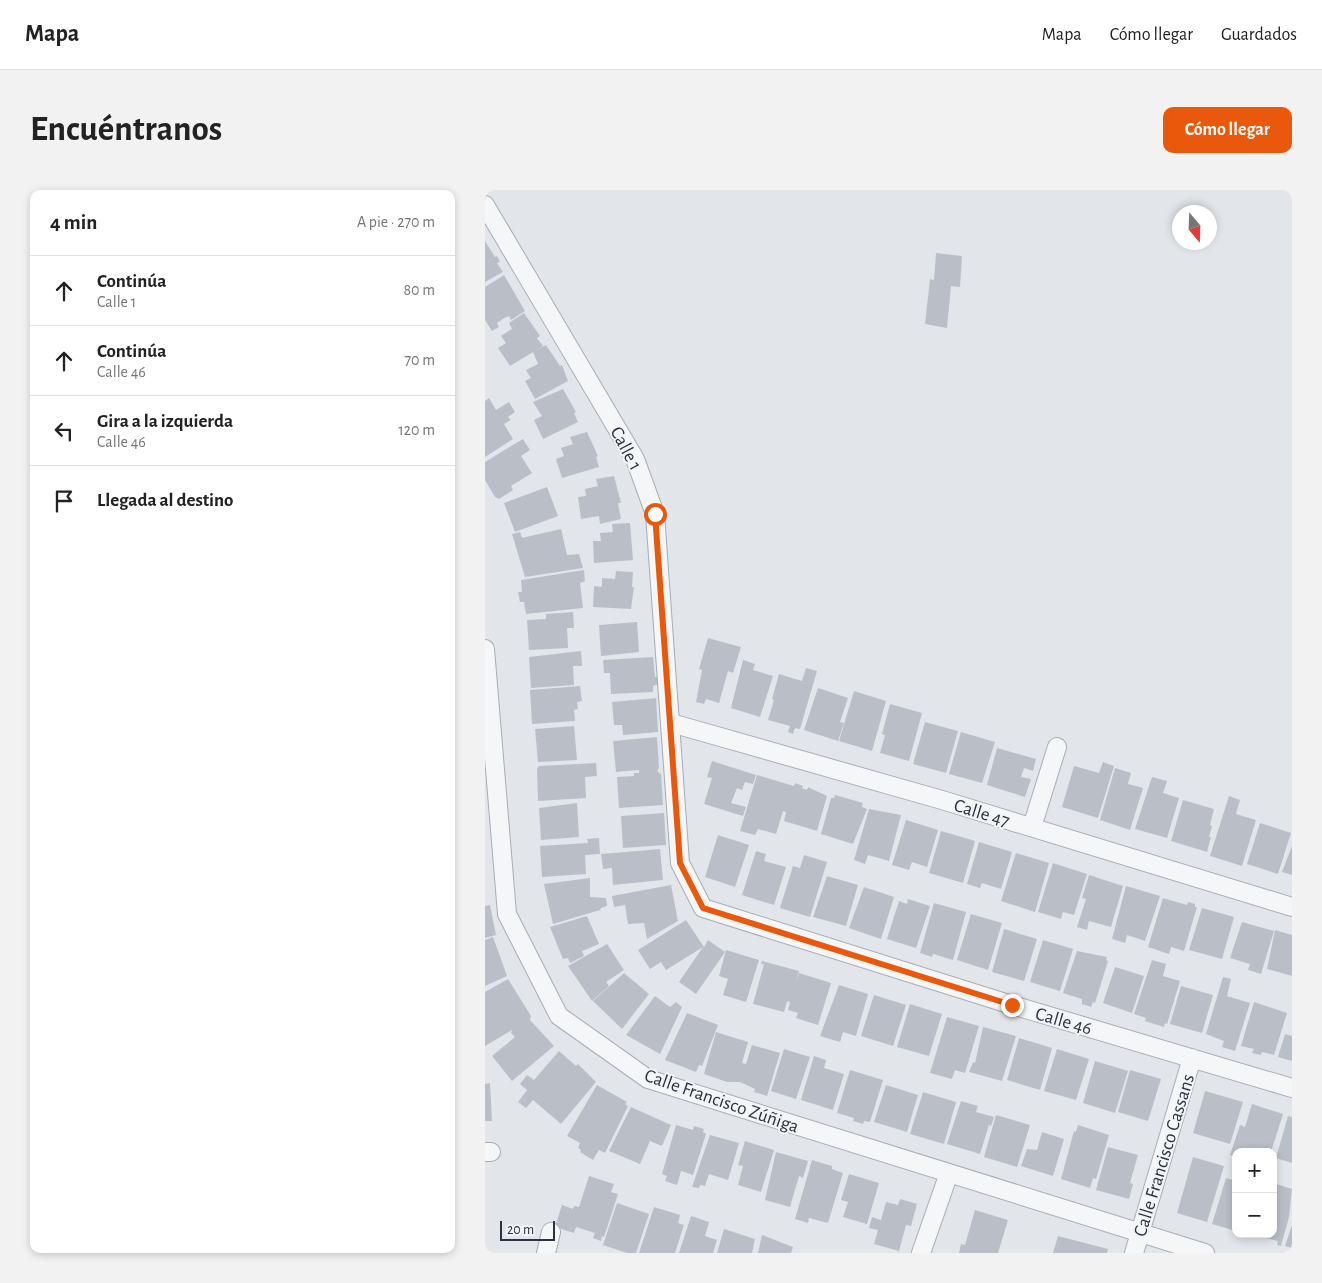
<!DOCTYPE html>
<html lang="es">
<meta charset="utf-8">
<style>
:root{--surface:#fff;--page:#f2f2f2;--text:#222;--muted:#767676;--line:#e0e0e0;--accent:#ea580c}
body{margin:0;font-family:"Alegreya Sans",sans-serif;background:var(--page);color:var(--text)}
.controls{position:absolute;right:15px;bottom:15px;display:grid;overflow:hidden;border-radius:10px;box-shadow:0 2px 8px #0003}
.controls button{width:45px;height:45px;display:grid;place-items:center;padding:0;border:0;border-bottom:1px solid var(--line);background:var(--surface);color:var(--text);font:25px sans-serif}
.compass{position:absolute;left:687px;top:15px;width:45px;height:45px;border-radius:50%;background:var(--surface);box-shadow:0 2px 8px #0003;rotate:161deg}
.scale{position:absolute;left:15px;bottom:12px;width:55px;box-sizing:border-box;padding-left:5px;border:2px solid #2b3441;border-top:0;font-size:14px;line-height:18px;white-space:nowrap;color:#2b3441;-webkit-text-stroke:4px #f2f4f7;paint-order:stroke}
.stop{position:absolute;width:15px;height:15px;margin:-11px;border:4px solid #ea580c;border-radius:50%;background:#fff}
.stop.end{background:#ea580c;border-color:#fff;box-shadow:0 1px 5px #0008}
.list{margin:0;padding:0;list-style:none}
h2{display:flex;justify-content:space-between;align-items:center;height:65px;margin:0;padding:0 20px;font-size:21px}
h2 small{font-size:16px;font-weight:400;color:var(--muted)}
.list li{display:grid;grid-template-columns:32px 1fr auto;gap:15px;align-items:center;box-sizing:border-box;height:70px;padding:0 20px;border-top:1px solid var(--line)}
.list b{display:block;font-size:19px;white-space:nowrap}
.list p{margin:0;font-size:16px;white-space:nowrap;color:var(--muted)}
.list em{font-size:16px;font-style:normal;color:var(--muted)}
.icon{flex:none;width:28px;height:28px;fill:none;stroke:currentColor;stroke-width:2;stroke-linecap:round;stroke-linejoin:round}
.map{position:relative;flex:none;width:807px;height:1063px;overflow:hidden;border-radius:10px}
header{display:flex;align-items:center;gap:30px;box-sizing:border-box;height:70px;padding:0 25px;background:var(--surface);border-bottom:1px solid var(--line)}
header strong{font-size:24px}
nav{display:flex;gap:28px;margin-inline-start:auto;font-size:18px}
.intro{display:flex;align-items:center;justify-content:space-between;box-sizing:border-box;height:120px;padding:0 30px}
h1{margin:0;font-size:35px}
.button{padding:12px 22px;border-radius:10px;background:var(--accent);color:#fff;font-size:18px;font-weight:700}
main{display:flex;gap:30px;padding:0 30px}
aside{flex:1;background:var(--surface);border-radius:10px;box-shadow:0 2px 8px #0003}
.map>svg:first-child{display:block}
</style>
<header>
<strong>Mapa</strong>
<nav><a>Mapa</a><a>Cómo llegar</a><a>Guardados</a></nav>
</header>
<div class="intro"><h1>Encuéntranos</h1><a class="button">Cómo llegar</a></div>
<main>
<aside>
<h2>4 min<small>A pie · 270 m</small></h2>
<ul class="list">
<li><svg class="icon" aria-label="ahead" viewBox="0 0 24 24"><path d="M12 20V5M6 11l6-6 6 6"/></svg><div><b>Continúa</b><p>Calle 1</p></div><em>80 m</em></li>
<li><svg class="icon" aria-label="ahead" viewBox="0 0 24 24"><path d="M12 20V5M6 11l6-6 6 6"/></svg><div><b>Continúa</b><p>Calle 46</p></div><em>70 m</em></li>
<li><svg class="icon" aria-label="left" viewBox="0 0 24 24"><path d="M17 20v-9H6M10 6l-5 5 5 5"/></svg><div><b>Gira a la izquierda</b><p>Calle 46</p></div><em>120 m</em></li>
<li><svg class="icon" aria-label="arrive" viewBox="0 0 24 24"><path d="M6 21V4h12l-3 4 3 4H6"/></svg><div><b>Llegada al destino</b></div></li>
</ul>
</aside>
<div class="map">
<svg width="807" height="1063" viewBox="0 0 807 1063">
<rect width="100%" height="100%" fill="#e2e6ea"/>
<!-- building -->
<path fill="#babfc7" d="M0,51L10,67L12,66L15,72L12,73L18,82L0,92Z
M451,63L477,66L475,97L466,96L462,138L440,134L445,89L449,90Z
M19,85L40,121L26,130L24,126L19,128L12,133L14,137L7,141L0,130V97Z
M39,123L55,146L52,148L58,156L25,176L13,158L21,153L16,146L27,139L24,133Z
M61,155L75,176L77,175L83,191L50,209L40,191L46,188L41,180L53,174L48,162Z
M78,199L91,222L89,223L93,232L58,249L49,230L57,226L48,212Z
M4,208L11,220L24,212L30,222L23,227L26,230L19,234L28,249L0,267V211Z
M102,242L113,266L111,267L114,277L77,288L71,269L79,266L76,258L88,254L85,247Z
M38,249L45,260L36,266L47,283L26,296L28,300L14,309L10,307L0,290V272Z
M129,286L136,313H133L136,329L115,334L114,326L96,329L93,307L101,306L100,299L113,296L111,289Z
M62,297L73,326L30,342L19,313Z
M145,333L148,370L109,373L108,351H116L115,343L128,342L127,334Z
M76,339L82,365L94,364L98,378L40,387L27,344L35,342L37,348Z
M99,380L100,391L95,393L98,418L41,424L39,412H35L33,402H37L36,390Z
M131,381L148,382L147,397H149L146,419L108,417L109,396L117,397V388L130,389Z
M88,422L89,438H82L83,458L44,460L42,430L61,429V424Z
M152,432L154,462L116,466L114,435Z
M223,448L256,457L248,483L243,481L234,513L221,509L219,514L211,512L217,480L214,479Z
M96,461L97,476H88L89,495L46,498L44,467Z
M168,467L170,487H177L174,494L168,496V502L126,504L125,483H119L118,470Z
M258,470L270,474L268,480L288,486L275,527L246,518Z
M321,478L332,481L315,539L310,538L308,544L303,542L305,536L283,530L289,510L287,509L294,484L317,491Z
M95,496L97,511L92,512L93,519L89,520L90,531L47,534L45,500Z
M333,498L363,508L355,532L359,533L353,551L319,540Z
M369,501L401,511L387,561L354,551Z
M171,508L173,542L138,545L137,535H129L127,512Z
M405,514L437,523L424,571L395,563L400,545L397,544Z
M440,532L473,541L461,583L428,574Z
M89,536L92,570L53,572L50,539Z
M476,542L510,552L497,593L464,584Z
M172,547L174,578L172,581L176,584L178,615L134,618L132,587L149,586V583H154V580L131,582L128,551Z
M512,558L551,569L548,581L539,578L536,587L546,589L540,607L502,595Z
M227,571L271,585L268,594L260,592L257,600L252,598L246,613L261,617L258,626L219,614L227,588L222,587Z
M618,572L629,576L613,628L577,617L589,576L614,583Z
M111,573L112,586L100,587L101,608L53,611L52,579L54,576Z
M630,578L646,583L643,594L658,598L645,640L615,630Z
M272,585L309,596L310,593L318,596L317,598L322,600L323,597L342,606L332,641L299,631L301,622L298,621L291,644L273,639L270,645L255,641Z
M667,587L682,591L678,603L694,608L682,648L650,639Z
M350,605L378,613L377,617L382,619L368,654L336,644L346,608H349Z
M744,606L755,610L751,624L771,630L757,676L725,666Z
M698,610L729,619L725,635L727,636L724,647H726L722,662L686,651Z
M92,613L94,647L56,650L54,618Z
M384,619L416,625L404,671L383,665L380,674L369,670Z
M179,623L181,655L138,658L136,626Z
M421,630L453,640L442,677L427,672L424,680L407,675Z
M775,633L806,643L793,684L762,674Z
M456,641L490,651L478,693L444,683Z
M233,645L264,655L250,697L220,687Z
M114,648L115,664L100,665L101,684L57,687L55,656L103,653L102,649Z
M494,652L527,662L516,699L497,693L495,698L482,694Z
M807,656V685L797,682Z
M175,659L178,690L128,695L127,678L118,679L116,664Z
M271,661L281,664L279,671L301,677L289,715L257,705Z
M531,663L564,673L550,722L516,711Z
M319,665L342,672L325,727L295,718L308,676L315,678Z
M568,673L602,684L589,725L578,722L576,729L553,722Z
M604,685L638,696L626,737L604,731L602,740L592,737L601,709L597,708Z
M342,686L373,695L361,736L328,727Z
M105,688V707L121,708L122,716L116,718L115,720L68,734L59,694Z
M186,695L193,731L162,749L159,733L143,734L140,715L129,717L127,706Z
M641,696L675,706L660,751L642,745L640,753L627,749Z
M379,697L409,707L396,749L364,738Z
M678,708L702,715L703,712L710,714V717H712L699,761L686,757L684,764L663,757Z
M423,709L445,716L431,758L402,749L414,711L422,714Z
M449,713L481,722L468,770L448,764L447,767L435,763Z
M5,715L11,745L0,748V716Z
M717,718L749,727L737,769L704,760Z
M486,724L517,733L503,780L472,770Z
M102,726L114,754L97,761L99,766L85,773L83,768L78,769L65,737Z
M201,730L219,757L223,750L240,762L211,804L194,792L218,757L181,780L176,772L165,779L153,760Z
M757,732L789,741L776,784L763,780L765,774L745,768Z
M519,739L552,749L539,791L507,782Z
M790,740L807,745V786L782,779Z
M8,747L22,786L0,796V750Z
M558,750L588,759L575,801L545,792Z
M122,754L139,780L121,792L124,796L107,811L83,776Z
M241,760L274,770L261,812L238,805L243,789L234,786Z
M592,761L622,767L621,770L623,771L610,813L608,812L606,817L597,814V809L578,803Z
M667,770L681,774L678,786L695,791L682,834L680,833L679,837L660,831L661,828L649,824Z
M277,771L314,781L311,792L314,783L346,793L333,835L311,828L313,823L303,820L305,812L302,811L299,822L268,814L279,774H276Z
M630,777L659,786L647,823L618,813Z
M139,783L164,804L137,839L108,811Z
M738,787L746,789L742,806L765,813L750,861L737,857L739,851L721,844Z
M23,789L46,826L45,830L69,856L27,891L7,866L30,847L26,843L27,840L0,856V802Z
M354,795L383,804L371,846L358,842L355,852L335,846Z
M696,796L728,805L717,843L685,834Z
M389,805L421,815L408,856L376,846Z
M170,806L185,817L191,812L197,817L175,864L141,845Z
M769,812L802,823L789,865L777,862L776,865L767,863L769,859L756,856Z
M425,814L457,824L444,866L412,857Z
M202,823L233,835L217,876L214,875L211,882L180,870Z
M462,827L494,836L480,883L470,880L467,889L445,883Z
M498,837L531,846L517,891L484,882L488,872L490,873Z
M231,842L263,852L257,873L261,874L267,855L295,863L282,906L269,902L270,899L255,892H242L219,884Z
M800,844L807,846V871L793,867Z
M534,848L567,858L555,900L522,890Z
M299,859L325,867L311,909L286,901Z
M572,859L604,869L591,910L559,901Z
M74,861L91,876L93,874L111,892L76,934L48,910L41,918L33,912L42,900L35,894L42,885L49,890Z
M329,866L341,870L339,878L359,884L348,920L316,910Z
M610,871L643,881L630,923L598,913Z
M365,880L398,890L385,932L379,931L378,934L368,931L369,928L352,923Z
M645,880L676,889L663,931L633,922Z
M5,893L7,931H0V894Z
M112,895L142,912L140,914L143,916L120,963L114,960L108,970L95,962L96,960L93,958L95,953L82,946Z
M401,895L433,905L422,942L389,932Z
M720,901L758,912L745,954L708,943Z
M438,902L471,912L459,954L425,944Z
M476,911L493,916L491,922L509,927L506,936L504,935L495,964L462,954Z
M767,914L798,924L786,962H751V967L745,965L755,935L760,937Z
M146,917L186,935L177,956L165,951L155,974L124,961Z
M511,925L545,935L532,977L499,967Z
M803,926L807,927V973L791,968Z
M191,935L208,940L209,936L219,939L218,942L221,944L208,985L196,981L192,995L180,991L182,986L177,984Z
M593,935L624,945L611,989L608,988L605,998L576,989L589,941L591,942Z
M557,942L579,949L568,986L536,976L542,959L552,960Z
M225,945L254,953L243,990L224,984L220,996L215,995L214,998L207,997Z
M260,951L289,960L276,1002L253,995L258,976L253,975Z
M623,957L653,965L645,993L648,994L644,1009L611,1000Z
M291,962L323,971L318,988L314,986L305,1017L280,1010Z
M708,967L739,976L722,1032L692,1023Z
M327,970L347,976V979L358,983L343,1033L324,1028L323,1033L310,1029Z
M364,984L394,993L382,1034L358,1027L363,1012L356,1010Z
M104,986L129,994L126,1002L133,1004L119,1047L117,1046L116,1051L108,1048L110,1043L91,1037L89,1043L70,1037L77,1015L88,1019L89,1016L94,1017Z
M741,988L751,991V1041L727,1034Z
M788,993L807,999L804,1027L796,1056L792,1055L793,1051L769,1045L788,1044Z
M415,1009L432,1014L426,1036L421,1035L414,1061L389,1054L393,1040L384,1038L387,1027L396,1030L401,1012L413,1015Z
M132,1013L164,1024L151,1063H142L118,1055Z
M169,1017L195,1025L193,1033L199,1035L190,1063H154Z
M490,1020L523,1030L513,1063H474L476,1054L480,1055Z
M206,1026L224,1032L220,1046L232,1050L228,1063H194Z
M807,1035V1058L800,1056Z
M239,1039L270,1049L267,1063H232Z
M277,1045L308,1057L306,1063H273Z
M573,1046L623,1059L622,1063H568Z"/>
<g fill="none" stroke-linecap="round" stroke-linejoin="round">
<defs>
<path id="minor" d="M0,15L150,269L170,324L195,673L218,718L527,815L807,898
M0,459L22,724L74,826L163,889L720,1063
M186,533L457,610L807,717
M547,637L572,557
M0,962H6
M61,1063L66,1042
M436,1063L464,983
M649,1063L707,868"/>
</defs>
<!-- minor casing -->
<use href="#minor" stroke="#a7adb4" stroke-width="20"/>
<!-- minor -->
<use href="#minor" stroke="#f5f6f8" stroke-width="18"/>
</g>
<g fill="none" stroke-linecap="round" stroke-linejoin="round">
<!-- route -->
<path stroke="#ea580c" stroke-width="6" d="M170,324L195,673L218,718L527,815"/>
</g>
<g text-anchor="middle" stroke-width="4" stroke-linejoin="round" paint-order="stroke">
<!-- street labels -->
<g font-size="19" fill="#2b3441" stroke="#f2f4f7">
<text transform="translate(142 258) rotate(62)" y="7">Calle 1</text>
<text transform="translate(497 622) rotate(17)" y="7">Calle 47</text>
<text transform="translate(579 830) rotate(16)" y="7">Calle 46</text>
<text transform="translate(237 910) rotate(19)" y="7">Calle Francisco Zúñiga</text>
<text transform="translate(678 965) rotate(-73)" y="7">Calle Francisco Cassans</text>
</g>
</g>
</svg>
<div class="controls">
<button>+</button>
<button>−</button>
</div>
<svg class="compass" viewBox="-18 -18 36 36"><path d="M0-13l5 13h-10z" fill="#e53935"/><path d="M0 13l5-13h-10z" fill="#767676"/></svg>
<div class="scale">20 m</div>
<div class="stop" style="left:170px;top:324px"></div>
<div class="stop end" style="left:527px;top:815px"></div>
</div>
</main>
